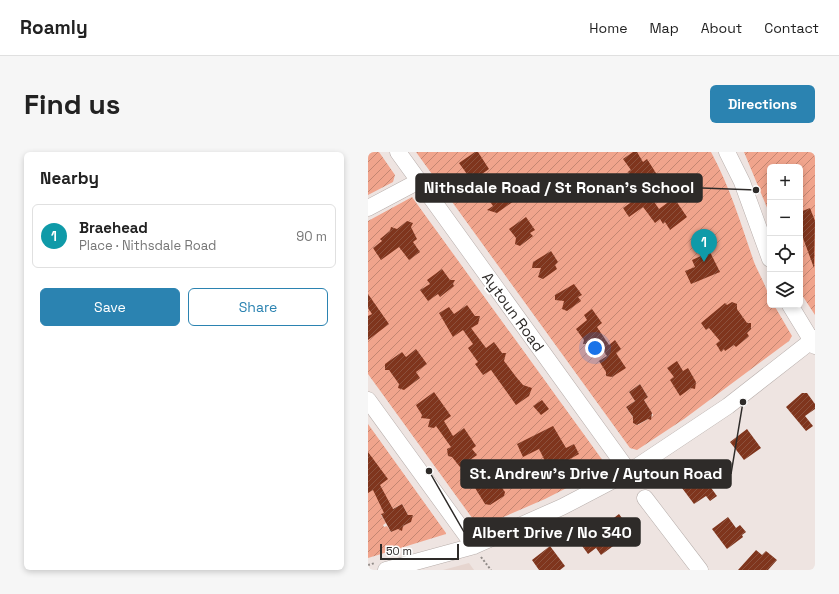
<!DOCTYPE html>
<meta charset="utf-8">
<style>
:root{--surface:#fff;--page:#f6f6f6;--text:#222;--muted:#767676;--line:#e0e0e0;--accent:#2b83b1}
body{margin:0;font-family:"Space Grotesk",sans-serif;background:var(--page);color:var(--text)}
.controls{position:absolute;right:12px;top:12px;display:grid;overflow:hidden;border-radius:6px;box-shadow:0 2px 6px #0003}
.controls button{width:36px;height:36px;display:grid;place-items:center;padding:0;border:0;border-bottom:1px solid var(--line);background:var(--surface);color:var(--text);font:20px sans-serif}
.scale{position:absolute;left:12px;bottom:10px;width:79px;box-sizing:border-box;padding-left:4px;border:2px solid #2e2b29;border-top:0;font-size:11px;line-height:14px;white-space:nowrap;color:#2e2b29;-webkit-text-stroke:3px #fff;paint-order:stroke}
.you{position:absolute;left:227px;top:196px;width:14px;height:14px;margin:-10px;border:3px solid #fff;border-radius:50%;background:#1a73e8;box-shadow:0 0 0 6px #1a73e833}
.badge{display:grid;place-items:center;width:26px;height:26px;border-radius:50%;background:var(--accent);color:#fff;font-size:13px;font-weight:700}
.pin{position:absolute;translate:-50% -33px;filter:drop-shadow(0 1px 2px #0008)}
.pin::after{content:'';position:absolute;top:21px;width:14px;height:12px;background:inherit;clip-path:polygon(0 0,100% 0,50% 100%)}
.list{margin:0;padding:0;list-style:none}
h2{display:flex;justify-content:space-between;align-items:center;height:52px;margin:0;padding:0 16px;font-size:17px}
h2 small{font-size:13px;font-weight:400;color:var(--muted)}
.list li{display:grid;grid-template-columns:26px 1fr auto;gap:12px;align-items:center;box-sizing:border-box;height:64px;margin:0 8px 8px;padding:0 8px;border:1px solid var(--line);border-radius:6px}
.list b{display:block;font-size:15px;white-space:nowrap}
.list p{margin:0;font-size:13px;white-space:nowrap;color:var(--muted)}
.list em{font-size:13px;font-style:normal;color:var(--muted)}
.actions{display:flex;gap:8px;padding:12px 16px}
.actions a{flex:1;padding:9px 0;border:1px solid var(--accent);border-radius:6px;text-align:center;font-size:14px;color:var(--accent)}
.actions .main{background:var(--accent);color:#fff}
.icon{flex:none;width:22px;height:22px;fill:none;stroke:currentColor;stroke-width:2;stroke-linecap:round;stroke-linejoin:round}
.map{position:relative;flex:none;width:447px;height:418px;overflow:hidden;border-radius:6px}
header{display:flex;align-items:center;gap:24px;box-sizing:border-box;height:56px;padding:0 20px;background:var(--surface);border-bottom:1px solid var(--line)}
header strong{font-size:19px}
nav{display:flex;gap:22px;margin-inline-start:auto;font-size:14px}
.intro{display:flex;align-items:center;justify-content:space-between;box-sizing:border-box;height:96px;padding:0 24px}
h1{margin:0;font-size:28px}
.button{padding:10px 18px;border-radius:6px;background:var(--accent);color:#fff;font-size:14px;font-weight:700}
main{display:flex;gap:24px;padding:0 24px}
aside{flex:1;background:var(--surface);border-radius:6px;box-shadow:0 2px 6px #0003}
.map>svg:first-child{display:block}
</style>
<header>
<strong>Roamly</strong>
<nav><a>Home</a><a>Map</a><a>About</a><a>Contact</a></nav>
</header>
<div class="intro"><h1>Find us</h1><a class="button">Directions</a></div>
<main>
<aside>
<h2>Nearby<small></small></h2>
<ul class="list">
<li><span class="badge" style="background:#0f9aa8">1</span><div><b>Braehead</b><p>Place · Nithsdale Road</p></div><em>90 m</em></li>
</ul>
<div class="actions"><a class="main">Save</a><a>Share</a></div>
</aside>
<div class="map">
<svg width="447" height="418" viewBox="0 0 447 418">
<defs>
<pattern id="garden-furrows" width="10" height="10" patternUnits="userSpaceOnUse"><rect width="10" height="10" fill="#f0a48c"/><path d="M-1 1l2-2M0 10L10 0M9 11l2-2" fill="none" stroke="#c38672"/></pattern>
<pattern id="building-hatch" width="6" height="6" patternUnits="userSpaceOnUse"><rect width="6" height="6" fill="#7f351d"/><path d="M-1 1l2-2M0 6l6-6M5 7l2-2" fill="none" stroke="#8c513d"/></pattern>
</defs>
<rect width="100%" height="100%" fill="#eee4e1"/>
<!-- built -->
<path fill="#e6d5cf" d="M101,411L106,418H75Z"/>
<!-- garden -->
<path fill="url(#garden-furrows)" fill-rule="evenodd" d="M0,0H11L27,23L25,30L0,43Z
M48,0H343C362,35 373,72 386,110C391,123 402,139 402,153H406L424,184L421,189L316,267L269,298L262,296ZM272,232L280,245L276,248L285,263L282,267H280L270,273L265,271L266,267L258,255L267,249L261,240Z
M376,0H447V163L432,140V15H402V63Z
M44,45L238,313L236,317L177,347L117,373L107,370L0,222V69Z
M0,272L78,381V382L0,406ZM34,352L40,363H42L43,370L23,380L19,374L16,375L15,373L18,371L13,363Z"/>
<!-- building -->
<path fill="url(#building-hatch)" d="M107,0H110L121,17L104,29L91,11Z
M265,0H269L275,10L279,7L295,32L281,42L291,57L306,46L319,65L302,78L297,70L295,72L292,67L287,71L275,55L261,65L255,56L272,44L267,37L270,35L260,20L263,18L255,7Z
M136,31L145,44L143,45L146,49L129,61L119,58L125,54L118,44Z
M442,56L447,69L446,116L432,78V60Z
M158,65L167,78L162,81L165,84L152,94L147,92L148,86L141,77Z
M39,69L45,71L43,75L49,87L45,90L52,100L41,108L31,95L13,108L5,96L14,89L12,87L22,79L23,75L29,77Z
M336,88L352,120L323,132L317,119L327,115L324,108L333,104L328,93Z
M183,99L190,110L187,113L189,117L175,127L170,125L173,116H164L165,110Z
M74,117L82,128H87L85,132L86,134L72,145L70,142L60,149L52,138L62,132L59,128Z
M206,132L214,143L210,145L213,149L199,159L194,157L196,149L187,148V143Z
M0,142L21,172L0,188V164L4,162L0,156Z
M364,150L369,152V157L379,171H383V177L379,181L381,184L379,186L368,195L366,193L357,199L356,197L353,200L348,192L352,189L341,176L338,178L333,171L357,151L359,153Z
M99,153L107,164H112L110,172L103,176L118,196L126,190L134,201H138L136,209L149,226L155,233L164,236L161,244L148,253L123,218L115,223L107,212L110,210L100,196L105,192L95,178L85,185L71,161L81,155L86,162Z
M224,157L234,171L229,175L241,193L247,188L253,197L248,201L258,216L244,225L238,224V220L231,209L239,204L228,188L222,192H215L216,188L208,177L219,168L216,163Z
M48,197L59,212L48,220L52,226L36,238L30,236L31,232L21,218H17V212L34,200L38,205Z
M309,209L315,219L320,216L328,230L327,237L323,236L312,244L302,228L306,225L299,216Z
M272,232L280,245L276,248L284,261L283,268L280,267L269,273L265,271V265L258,255L267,249L261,240Z
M66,240L83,264L76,269L85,284L96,276L108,294L104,297L109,303L92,315L84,305L80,304L79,297L83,295L68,274L66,276L60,275L62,267L53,266L54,263L49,255L48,253Z
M434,241H439L447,252V257L437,264L445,274L438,279L418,255Z
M174,248L181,257L173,263L165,254Z
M185,274L198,296L206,292L211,302L200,308L199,313L194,311L181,317L171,297L155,305L149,292Z
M379,277L393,296L376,308L362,290Z
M0,300L20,327L12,333L25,357L34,352L40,363H45L43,370L35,374L34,379L30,377L23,380L13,362L16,361L5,338L0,341Z
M327,314L349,344L342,349L338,344L326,352L308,328Z
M128,316L133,324L128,327L137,340L136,344L122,353L117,352L104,331Z
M251,362L259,373L251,379L256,386L233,403L228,396L220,402L212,391L220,386L218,383L241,366L243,368Z
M360,365L368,376L372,373L378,380L374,383L375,385L359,397L344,377Z
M182,394L197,414L192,418H171L164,408Z
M388,398L394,403L398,399L409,408L400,418H370Z"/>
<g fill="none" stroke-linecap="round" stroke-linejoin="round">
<defs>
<path id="minor" d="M30,0L261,320
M359,0L374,30L402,107
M0,56L51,29
M422,153L447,194
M0,248L106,394
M277,346L332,418
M18,418L106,394L194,355L261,320L360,254L447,186"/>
</defs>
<!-- minor casing -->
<use href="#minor" stroke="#b7aeab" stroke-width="17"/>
<!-- path -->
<path stroke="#918b88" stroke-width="2" stroke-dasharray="2 2" stroke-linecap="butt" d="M113,405L123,418
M0,413L7,411"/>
<!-- minor -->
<use href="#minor" stroke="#fff" stroke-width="16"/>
</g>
<g text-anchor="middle" stroke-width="4" stroke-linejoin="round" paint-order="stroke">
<!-- street labels -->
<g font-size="15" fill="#2e2b29" stroke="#fff">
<text transform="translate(145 160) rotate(54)" y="5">Aytoun Road</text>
</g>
</g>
<!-- callouts -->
<path fill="none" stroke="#2e2b29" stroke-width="1.5" d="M388 38L334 36M375 250L363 322M61 319L96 380"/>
<g fill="#2e2b29" stroke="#fff" stroke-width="1.5">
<circle cx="388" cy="38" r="4"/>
<circle cx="375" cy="250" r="4"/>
<circle cx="61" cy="319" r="4"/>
</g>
<g fill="#2e2b29" stroke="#2e2b29" stroke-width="1.5">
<rect x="48" y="22" width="286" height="28" rx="4"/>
<rect x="93" y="308" width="270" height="28" rx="4"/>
<rect x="96" y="366" width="176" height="28" rx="4"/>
</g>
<g font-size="16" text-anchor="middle" font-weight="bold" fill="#fff">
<text x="191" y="41">Nithsdale Road / St Ronan's School</text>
<text x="228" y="327">St. Andrew's Drive / Aytoun Road</text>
<text x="184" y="386">Albert Drive / No 340</text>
</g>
</svg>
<div class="controls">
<button>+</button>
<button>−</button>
<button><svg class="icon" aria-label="locate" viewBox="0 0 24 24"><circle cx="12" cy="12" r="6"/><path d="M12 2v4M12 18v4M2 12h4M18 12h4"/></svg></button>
<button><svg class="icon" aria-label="layers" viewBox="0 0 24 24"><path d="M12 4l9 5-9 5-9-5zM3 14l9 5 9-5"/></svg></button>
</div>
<div class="scale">50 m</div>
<div class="you"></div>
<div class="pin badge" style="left:336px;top:110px;background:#0f9aa8">1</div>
</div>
</main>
